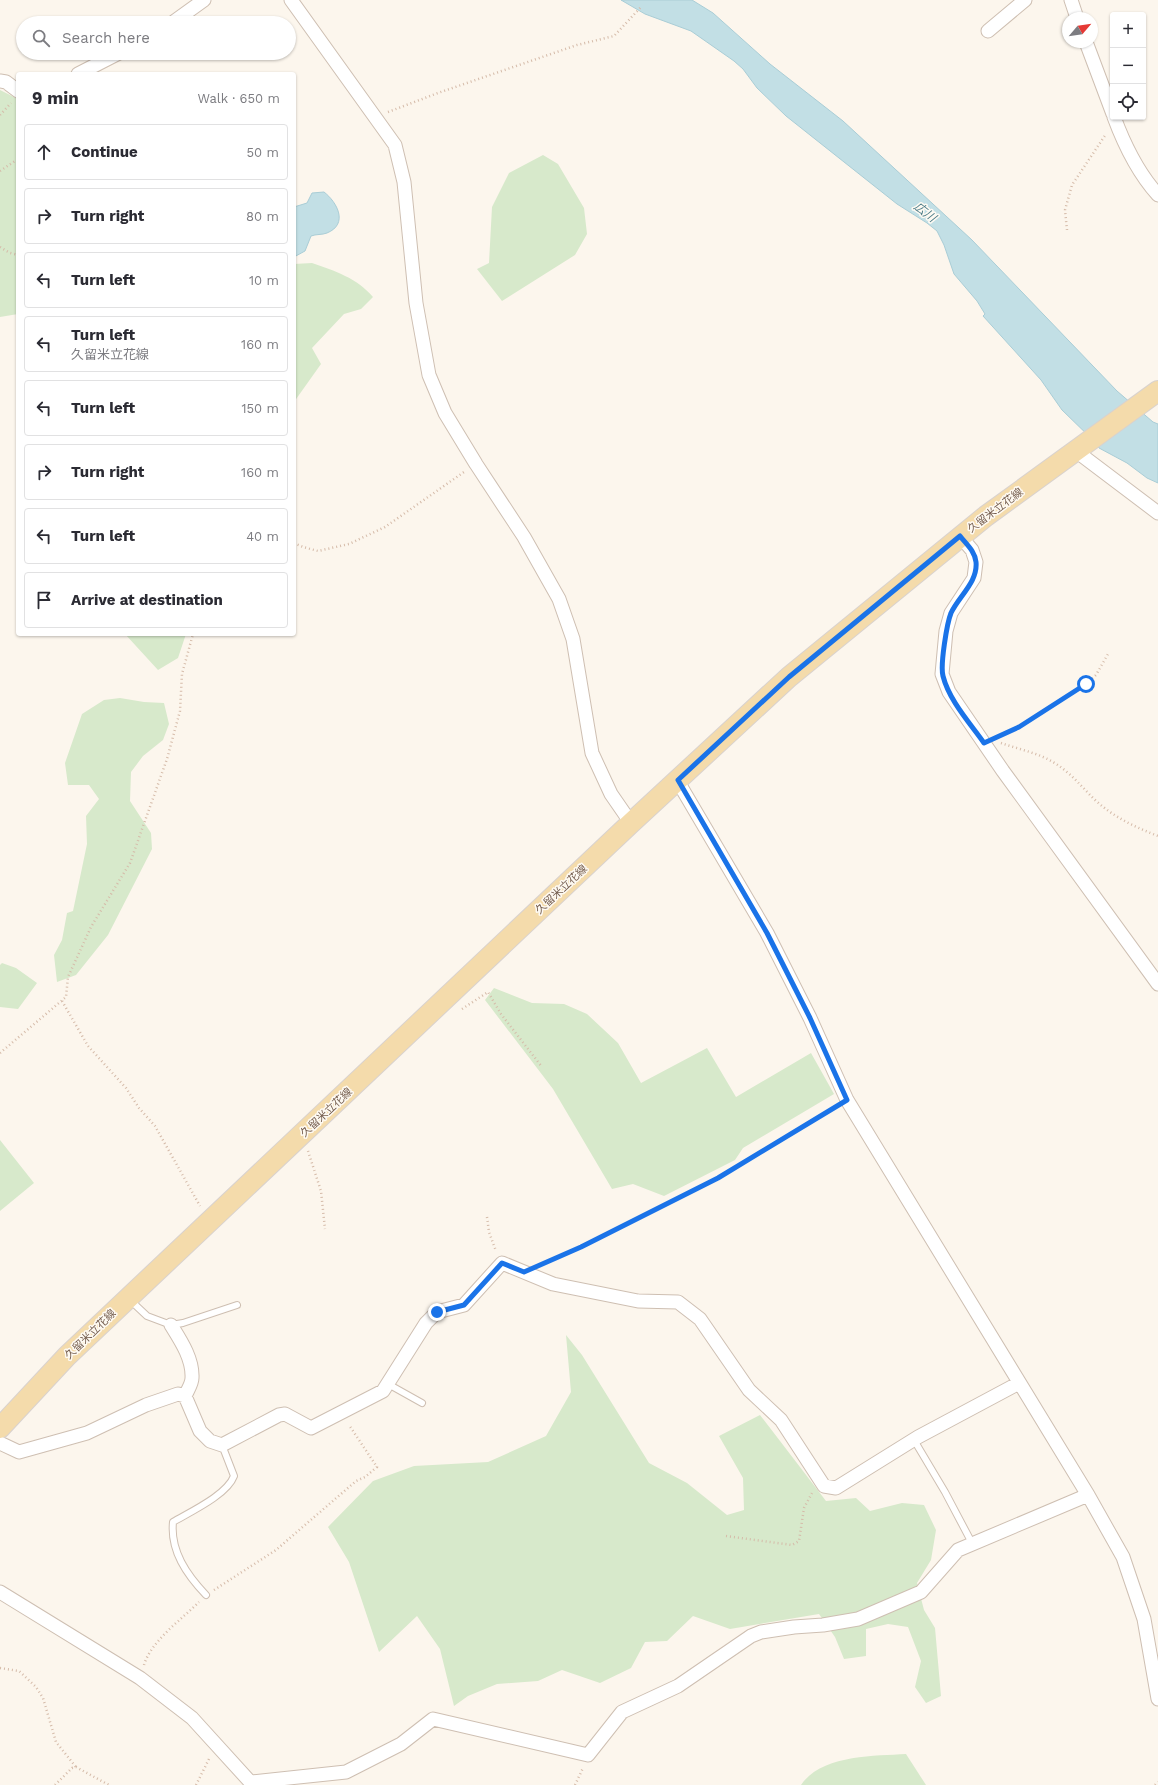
<!DOCTYPE html>
<meta charset="utf-8">
<style>
:root{--surface:#fff;--page:#f7f7f7;--text:#2b2b33;--muted:#7c7c81;--line:#e1e1e2}
body{margin:0;font-family:"Work Sans","Noto Sans JP",sans-serif;background:var(--page);color:var(--text)}
.controls{position:absolute;right:12px;top:12px;display:grid;overflow:hidden;border-radius:4px;box-shadow:0 1px 3px #0004}
.controls button{width:36px;height:36px;display:grid;place-items:center;padding:0;border:0;border-bottom:1px solid var(--line);background:var(--surface);color:var(--text);font:20px sans-serif}
.compass{position:absolute;left:1062px;top:12px;width:36px;height:36px;border-radius:50%;background:var(--surface);box-shadow:0 1px 3px #0004;rotate:61deg}
.stop{position:absolute;width:12px;height:12px;margin:-9px;border:3px solid #1a73e8;border-radius:50%;background:#fff}
.stop.end{background:#1a73e8;border-color:#fff;box-shadow:0 1px 4px #0008}
.list{margin:0;padding:0;list-style:none}
h2{display:flex;justify-content:space-between;align-items:center;height:52px;margin:0;padding:0 16px;font-size:17px}
h2 small{font-size:13px;font-weight:400;color:var(--muted)}
.list li{display:grid;grid-template-columns:26px 1fr auto;gap:12px;align-items:center;box-sizing:border-box;height:56px;margin:0 8px 8px;padding:0 8px;border:1px solid var(--line);border-radius:4px}
.list b{display:block;font-size:15px;white-space:nowrap}
.list p{margin:0;font-size:13px;white-space:nowrap;color:var(--muted)}
.list em{font-size:13px;font-style:normal;color:var(--muted)}
.icon{flex:none;width:22px;height:22px;fill:none;stroke:currentColor;stroke-width:2;stroke-linecap:round;stroke-linejoin:round}
.map{position:relative;flex:none;width:1158px;height:1785px;overflow:hidden}
.search{position:absolute;background:var(--surface);box-shadow:0 1px 3px #0004;left:16px;top:16px;width:280px;height:44px;display:flex;align-items:center;gap:10px;box-sizing:border-box;padding:0 14px;border-radius:22px;color:var(--muted);font-size:15px}
.panel{position:absolute;background:var(--surface);box-shadow:0 1px 3px #0004;left:16px;top:72px;width:280px;height:564px;border-radius:4px}
.map>svg:first-child{display:block}
</style>
<div class="map">
<svg width="1158" height="1785" viewBox="0 0 1158 1785">
<rect width="100%" height="100%" fill="#fcf6ed"/>
<!-- green -->
<path fill="#d7e9cb" d="M0,90L18,99V314L0,317Z
M543,155L558,164L584,208L587,234L575,255L502,301L477,269L489,263L492,207L509,173Z
M312,263C335,271 357,278 373,297L361,309L344,314L312,348L321,364L294,402V264Z
M125,634H186L178,658L158,670Z
M120,698L144,702L164,703L169,724L163,740L143,756L131,772L130,801L151,833L152,849L108,935L76,975L57,982L54,955L62,940L67,913L73,911L87,844L86,816L99,799L89,785H68L65,763L82,714L104,700Z
M2,963L16,968L37,983L18,1009L0,1007V965Z
M494,988L532,1003L564,1004L587,1014L618,1043L641,1083L707,1048L736,1097L811,1053L834,1094L743,1148L735,1160L664,1196L633,1184L612,1189L553,1089L485,1000Z
M0,1140L34,1183L0,1211Z
M566,1335L582,1355L649,1463L687,1483L727,1515L744,1510L743,1478L719,1436L760,1415L826,1501L856,1498L870,1511L902,1503L924,1505L936,1530L931,1560L917,1583L924,1610L935,1628L941,1696L926,1703L915,1687L921,1661L908,1627L888,1624L866,1629V1656L844,1659L835,1637L819,1614L730,1629L693,1616L667,1641L645,1642L631,1668L600,1683L562,1670L538,1681L497,1684L468,1696L454,1706L440,1649L417,1616L379,1652L349,1562L328,1527L373,1481L414,1466L488,1462L546,1436L571,1392Z
M906,1754L926,1785H801C821,1755 873,1756 906,1754Z"/>
<!-- water -->
<path fill="#c2dfe5" stroke="#a9cdd6" d="M621,0H692L713,13L770,64L843,121L972,240L1117,391L1153,422L1158,424V483L1147,478L1127,463L1099,448L1096,443L1062,410L1041,380L983,316L985,314L977,301L954,274L944,245L937,231L927,223L897,204L786,116L757,88L743,69L734,61L691,31L645,14Z
M324,192C337,202 349,224 327,233C322,235 316,234 311,236L305,251L294,257V207L307,203L312,193Z"/>
<g fill="none" stroke-linecap="round" stroke-linejoin="round">
<defs>
<path id="service" d="M130,1300L147,1316L171,1325L183,1323L237,1305
M388,1384L422,1403
M914,1440L945,1492L972,1543
M206,1595C187,1575 170,1551 173,1522C190,1512 227,1495 234,1476L222,1445"/>
<path id="minor" d="M291,0L395,145L404,182L416,303L429,375L445,413L476,464L524,537L559,599L573,639L592,753L611,794L631,823
M1071,0L1077,18
M172,23L204,0
M988,31L1025,0
M1086,42L1113,114
M78,74L119,53
M0,81L6,82L18,91
M1114,117C1124,144 1139,174 1158,195
M1076,451L1158,513
M960,536L972,550L976,562L974,578L951,613L946,631L942,674L949,692L1003,771L1158,984
M677,780L767,933L810,1018L847,1100L1088,1495L1123,1557L1144,1619L1158,1699
M171,1325C181,1341 193,1359 192,1378C192,1384 187,1391 185,1396
M0,1443L19,1452L87,1433L146,1405L178,1394L185,1396L200,1431L210,1441L222,1445L279,1415L285,1414L311,1428L383,1391L426,1323L437,1312L464,1305L502,1263L553,1284L638,1301L678,1302L700,1319L749,1390L781,1420L824,1486L836,1488L918,1437L1019,1383
M0,1592L140,1678L192,1718L253,1785
M251,1782L346,1772L401,1744L433,1719L588,1755L622,1712L678,1686L751,1636L761,1632L794,1627L823,1625L858,1619L921,1592L958,1550L1088,1495"/>
<path id="primary" d="M0,1428L67,1356L631,823L789,677L986,516L1158,391"/>
</defs>
<!-- service casing -->
<use href="#service" stroke="#cebfb2" stroke-width="8"/>
<!-- minor casing -->
<use href="#minor" stroke="#cebfb2" stroke-width="15"/>
<!-- primary casing -->
<use href="#primary" stroke="#d9d2ce" stroke-width="22"/>
<!-- path -->
<path stroke="#d5bba9" stroke-width="2.5" stroke-dasharray="1 3" stroke-linecap="butt" d="M388,112L438,93L577,45L614,36L641,7
M0,115L11,103
M0,171L18,159
M1067,230L1065,210L1072,185L1106,134
M0,247L10,253L18,255
M294,543L303,547L318,551L349,544L385,527L464,472
M997,737L1019,727L1086,684L1096,675L1108,654
M1001,743C1018,749 1038,753 1053,762C1070,772 1081,786 1094,799C1113,817 1135,827 1158,836
M62,1001L88,1046L126,1088L139,1108L155,1126L200,1206
M462,1009L488,992L501,1014L542,1067
M0,1053L66,997L68,977L91,927L130,863L167,759L180,711L182,674L193,634
M308,1151L321,1191L325,1229
M487,1217L489,1232L496,1251
M542,1264L581,1247L718,1178L835,1107
M726,1536L792,1545L799,1541L804,1508L812,1493
M214,1590L276,1550L356,1481L365,1477L377,1467L349,1425
M144,1665C151,1641 181,1620 199,1602
M0,1668L19,1671L36,1687L43,1698L56,1742L76,1767
M55,1785L72,1768L76,1767L109,1785
M196,1785L210,1757
M575,1785L583,1768
M1155,1785L1158,1782"/>
<!-- service -->
<use href="#service" stroke="#fff" stroke-width="6"/>
<!-- minor -->
<use href="#minor" stroke="#fff" stroke-width="13"/>
<!-- primary -->
<use href="#primary" stroke="#f4dbab" stroke-width="20"/>
</g>
<g fill="none" stroke-linecap="round" stroke-linejoin="round">
<!-- route -->
<path stroke="#1a73e8" stroke-width="5" d="M437,1312L464,1305L502,1263L524,1272L581,1247L718,1178L847,1100L810,1018L767,933L678,780L789,677L960,536C966,544 975,551 976,562C978,582 959,596 951,613C947,623 940,665 943,676C949,700 969,722 984,743L1019,727L1086,684"/>
</g>
<g text-anchor="middle" stroke-width="3" stroke-linejoin="round" paint-order="stroke">
<!-- street labels -->
<g font-size="11" fill="#765f50" stroke="#fefaf3">
<text transform="translate(995 510) rotate(-37)" y="4">久留米立花線</text>
<text transform="translate(561 889) rotate(-43)" y="4">久留米立花線</text>
<text transform="translate(326 1112) rotate(-43)" y="4">久留米立花線</text>
<text transform="translate(90 1334) rotate(-44)" y="4">久留米立花線</text>
</g>
<!-- water labels -->
<g font-size="12" font-style="italic" fill="#4b7b87" stroke="#fefaf3">
<text transform="translate(925 212) rotate(37)" y="4">広川</text>
</g>
</g>
</svg>
<div class="controls">
<button>+</button>
<button>−</button>
<button><svg class="icon" aria-label="locate" viewBox="0 0 24 24"><circle cx="12" cy="12" r="6"/><path d="M12 2v4M12 18v4M2 12h4M18 12h4"/></svg></button>
</div>
<svg class="compass" viewBox="-18 -18 36 36"><path d="M0-13l5 13h-10z" fill="#e53935"/><path d="M0 13l5-13h-10z" fill="#7c7c81"/></svg>
<div class="stop" style="left:1086px;top:684px"></div>
<div class="stop end" style="left:437px;top:1312px"></div>
<div class="search"><svg class="icon" aria-label="search" viewBox="0 0 24 24"><circle cx="10" cy="10" r="6"/><path d="M15 15l6 6"/></svg>Search here</div>
<section class="panel">
<h2>9 min<small>Walk · 650 m</small></h2>
<ul class="list">
<li><svg class="icon" aria-label="ahead" viewBox="0 0 24 24"><path d="M12 20V5M6 11l6-6 6 6"/></svg><div><b>Continue</b></div><em>50 m</em></li>
<li><svg class="icon" aria-label="right" viewBox="0 0 24 24"><path d="M7 20v-9h11M14 6l5 5-5 5"/></svg><div><b>Turn right</b></div><em>80 m</em></li>
<li><svg class="icon" aria-label="left" viewBox="0 0 24 24"><path d="M17 20v-9H6M10 6l-5 5 5 5"/></svg><div><b>Turn left</b></div><em>10 m</em></li>
<li><svg class="icon" aria-label="left" viewBox="0 0 24 24"><path d="M17 20v-9H6M10 6l-5 5 5 5"/></svg><div><b>Turn left</b><p>久留米立花線</p></div><em>160 m</em></li>
<li><svg class="icon" aria-label="left" viewBox="0 0 24 24"><path d="M17 20v-9H6M10 6l-5 5 5 5"/></svg><div><b>Turn left</b></div><em>150 m</em></li>
<li><svg class="icon" aria-label="right" viewBox="0 0 24 24"><path d="M7 20v-9h11M14 6l5 5-5 5"/></svg><div><b>Turn right</b></div><em>160 m</em></li>
<li><svg class="icon" aria-label="left" viewBox="0 0 24 24"><path d="M17 20v-9H6M10 6l-5 5 5 5"/></svg><div><b>Turn left</b></div><em>40 m</em></li>
<li><svg class="icon" aria-label="arrive" viewBox="0 0 24 24"><path d="M6 21V4h12l-3 4 3 4H6"/></svg><div><b>Arrive at destination</b></div></li>
</ul>
</section>
</div>
